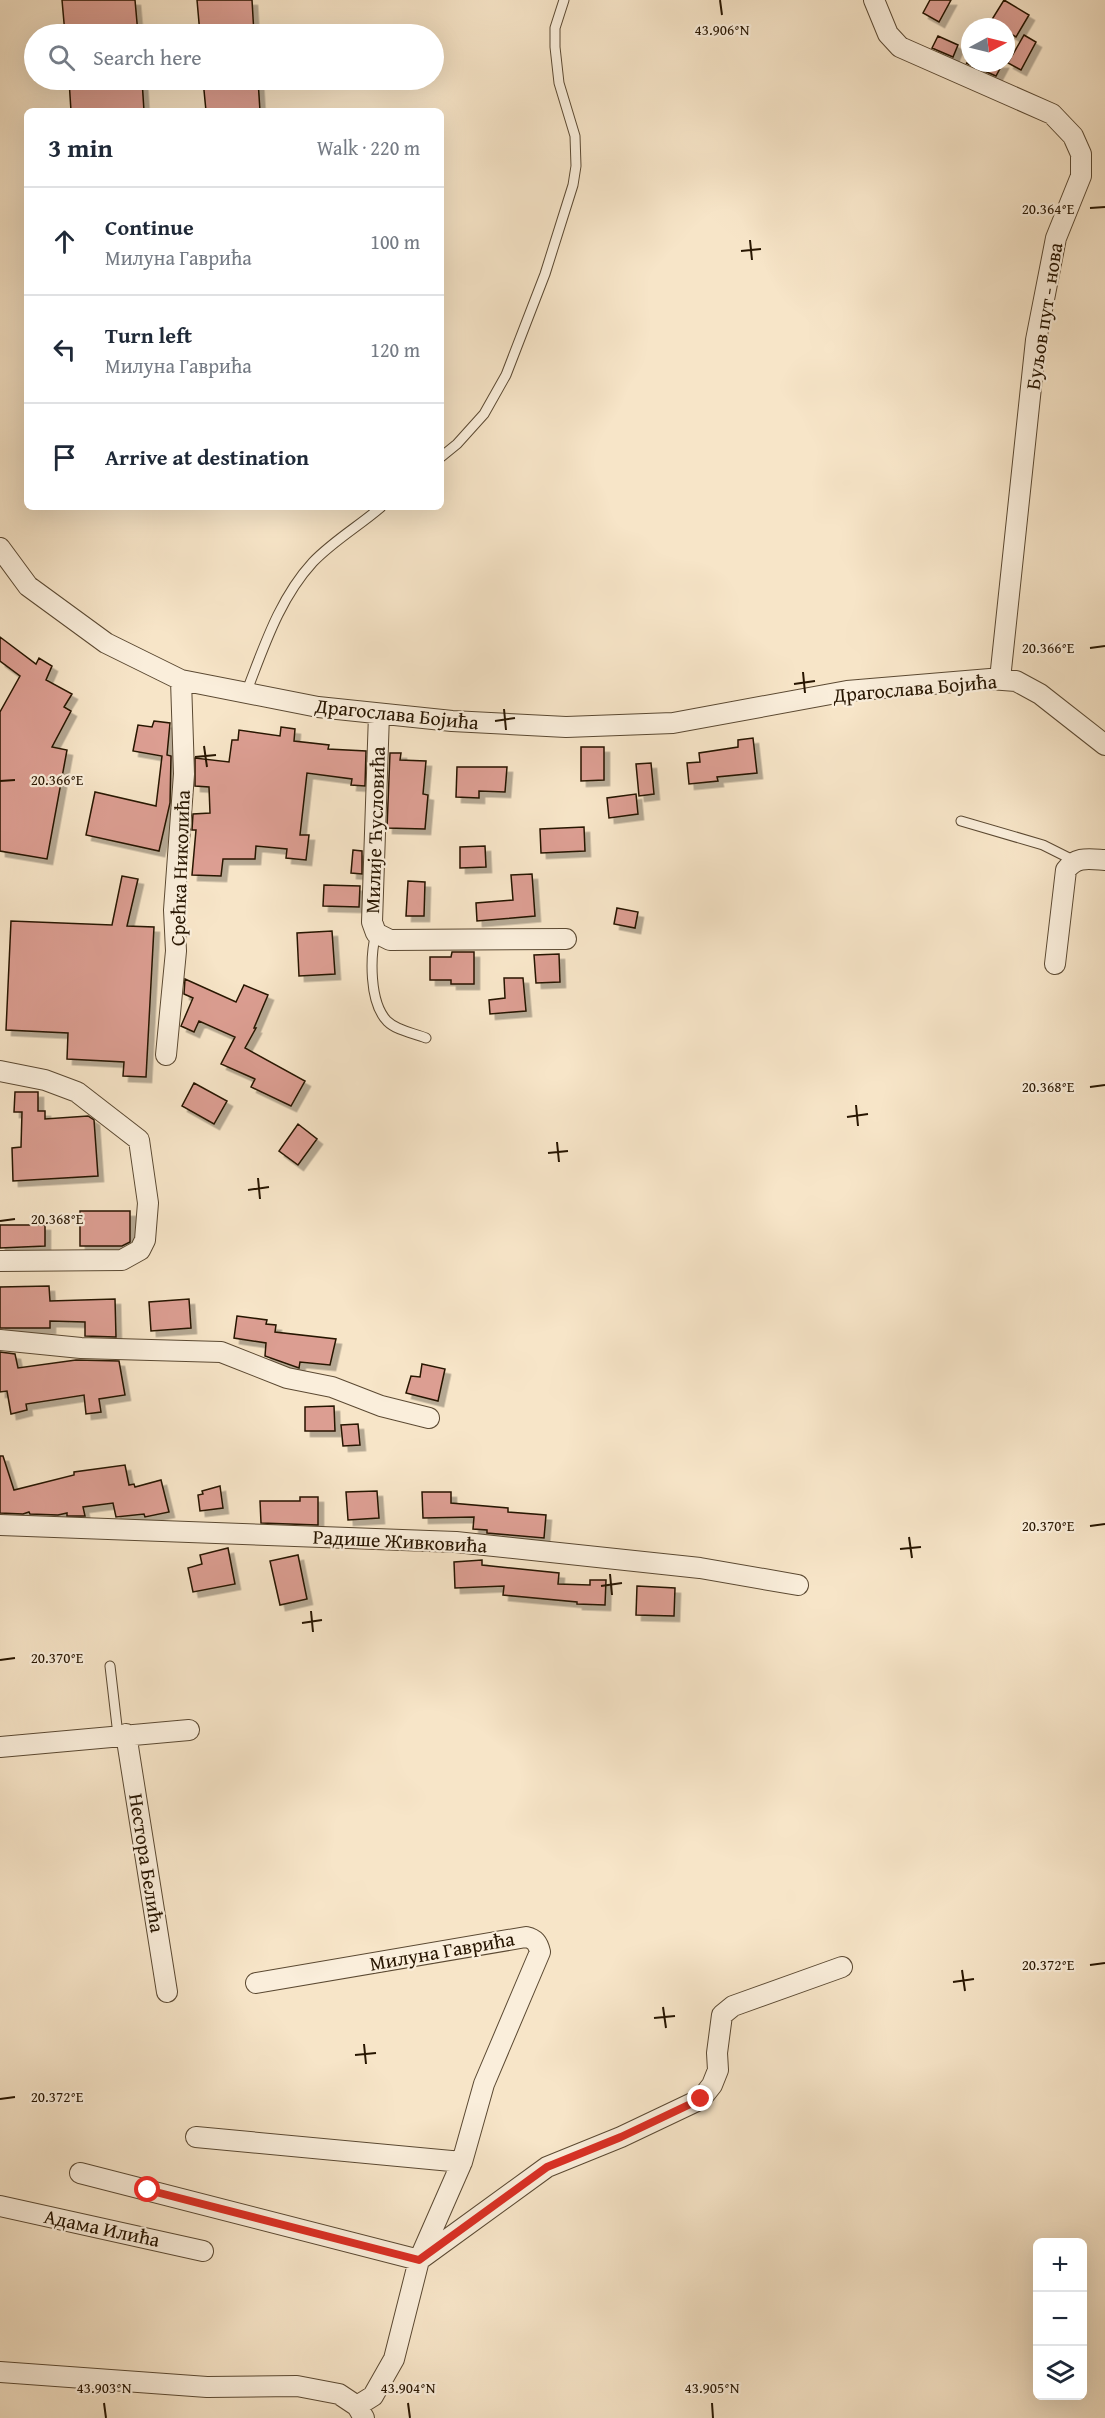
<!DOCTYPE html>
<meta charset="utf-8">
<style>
:root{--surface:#fff;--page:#f2f2f3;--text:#1f2937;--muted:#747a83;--line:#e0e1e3}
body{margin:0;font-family:"Gentium Book Plus",serif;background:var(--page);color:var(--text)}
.controls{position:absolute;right:18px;bottom:18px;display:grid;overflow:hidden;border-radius:9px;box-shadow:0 6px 24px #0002}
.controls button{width:54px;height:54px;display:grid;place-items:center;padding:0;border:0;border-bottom:2px solid var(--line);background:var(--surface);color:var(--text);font:30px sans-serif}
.compass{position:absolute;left:961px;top:18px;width:54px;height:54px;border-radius:50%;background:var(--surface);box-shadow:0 6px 24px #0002;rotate:83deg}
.stop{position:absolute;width:18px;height:18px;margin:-14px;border:4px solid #d93025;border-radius:50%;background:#fff}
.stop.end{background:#d93025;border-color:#fff;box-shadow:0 2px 6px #0008}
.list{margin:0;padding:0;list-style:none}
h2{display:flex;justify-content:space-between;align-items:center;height:78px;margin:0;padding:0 24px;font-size:26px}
h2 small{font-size:20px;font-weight:400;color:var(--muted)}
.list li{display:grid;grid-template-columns:39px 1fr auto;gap:18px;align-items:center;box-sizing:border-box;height:108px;padding:0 24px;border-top:2px solid var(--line)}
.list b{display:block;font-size:22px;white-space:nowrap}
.list p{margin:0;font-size:20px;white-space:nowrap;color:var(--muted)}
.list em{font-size:20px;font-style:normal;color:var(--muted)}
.icon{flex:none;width:33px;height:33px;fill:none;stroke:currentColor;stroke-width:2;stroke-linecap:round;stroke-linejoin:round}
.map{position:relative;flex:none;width:1105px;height:2418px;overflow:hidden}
.search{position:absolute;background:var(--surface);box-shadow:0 6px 24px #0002;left:24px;top:24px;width:420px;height:66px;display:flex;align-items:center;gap:15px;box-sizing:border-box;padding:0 21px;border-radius:33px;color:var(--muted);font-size:22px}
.panel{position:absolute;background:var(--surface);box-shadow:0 6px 24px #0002;left:24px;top:108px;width:420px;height:402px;border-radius:9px}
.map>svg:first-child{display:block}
</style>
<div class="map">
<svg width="1105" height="2418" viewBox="0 0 1105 2418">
<defs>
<filter id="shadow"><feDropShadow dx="5.5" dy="5.5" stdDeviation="0" flood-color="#0004"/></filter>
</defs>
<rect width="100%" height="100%" fill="#f7e5c8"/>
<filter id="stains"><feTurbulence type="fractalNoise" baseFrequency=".00333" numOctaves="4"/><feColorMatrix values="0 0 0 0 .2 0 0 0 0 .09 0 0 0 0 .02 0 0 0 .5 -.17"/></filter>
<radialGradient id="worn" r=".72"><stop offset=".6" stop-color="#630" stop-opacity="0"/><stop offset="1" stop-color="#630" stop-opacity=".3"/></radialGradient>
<!-- building -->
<path fill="#dc9e92" stroke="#271500" stroke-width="1.5" filter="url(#shadow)" d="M62,0H135L138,34H65Z
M197,0H252L254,34H200Z
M930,0H951L939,22L923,13Z
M1004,0L1029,15L1016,37L1006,31V27H1000L991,21Z
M1024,35L1036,42L1021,70L1008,63Z
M938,36L958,45L953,57L932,48Z
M966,63H1003L996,76Z
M69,80H142L144,111H71Z
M203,80H258L260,111H206Z
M0,637L36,664L39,658L52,666L46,680L72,694L64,707L71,711L52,747L67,750L47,859L0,851V712L20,676L0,661Z
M154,721L170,723L167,755L171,756L170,803L159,851L86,835L95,792L156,806L162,756L133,751L138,725L152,727Z
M281,727L295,729L294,741L329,745L328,749L366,751L365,786L351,785L352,779L307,773L300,835H309L306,860L286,858L287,849L256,846L255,859H223L221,876L192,875L196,830H192L193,814L210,813L209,787L195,786V758L229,762L232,740H238L239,730L280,736Z
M753,738L757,773L717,777L718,781L689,784L687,763L700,762L699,753L738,747V740Z
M581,747H604V780L581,781Z
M390,753H401L400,760L426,761L423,794L428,795L425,829L387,828Z
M651,763L654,794L639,796L636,764Z
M457,767H507L505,792L479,791V798L456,797Z
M636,794L638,814L609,818L607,798Z
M584,827L585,851L541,853L540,829Z
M485,846L486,867L460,868V847Z
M353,850L362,851V874L351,873Z
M532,874L535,916L477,921L476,903L513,900L511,875Z
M122,876L138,879L127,926L154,927L146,1077L123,1076L124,1062L67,1059L68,1033L6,1030L11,921L112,925Z
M408,881L425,882L424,916H406Z
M324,885L360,886L359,907L323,906Z
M617,908L638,912L635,928L614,924Z
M332,931L335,974L299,976L297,933Z
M452,952H474V984H451V980H430V957H451Z
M559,954L560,982L536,983L534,955Z
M504,978H523L526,1011L490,1014L489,1000L505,998Z
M185,979L236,1002L244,985L268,995L254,1028H256L245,1048L305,1081L291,1106L251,1087L255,1079L221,1064L235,1037L199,1021L194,1032L181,1026L193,998L184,994Z
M194,1083L227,1101L214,1124L182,1106Z
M15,1092H38V1111H45V1119L88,1116L94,1120L98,1176L13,1181L12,1148L21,1147L22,1112H14Z
M298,1124L317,1139L298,1165L279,1151Z
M80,1211H130V1242L122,1246H80Z
M0,1225H45V1246L0,1248Z
M49,1286L50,1301L115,1299L116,1337L85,1336V1322L50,1321V1328H0V1287Z
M189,1299L191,1328L151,1331L149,1302Z
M237,1316L267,1320L266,1324L276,1325L275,1332L336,1339L330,1365L300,1362L299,1368L265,1356L266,1343L234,1338Z
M0,1352L15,1354L18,1368L76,1360L119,1361L125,1395L99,1399L101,1412L86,1414L84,1395L26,1404L27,1410L11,1414L7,1391L0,1392Z
M422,1364L445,1369L438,1401L406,1393L411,1376L420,1377Z
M334,1406L335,1431H305V1407Z
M358,1424L360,1445L343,1446L341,1425Z
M0,1456H3L14,1490L74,1475V1472L125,1465L129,1485L134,1484L135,1487L161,1480L169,1512L145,1517L144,1514L116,1517L113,1503L83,1507L85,1516H67V1513L58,1515L30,1514L29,1512L23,1514L0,1513Z
M220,1486L223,1508L200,1511L198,1495L203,1494L202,1491Z
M377,1491L379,1518L348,1520L346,1492Z
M422,1492H451V1503L508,1508V1512L546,1515L544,1538L487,1533V1530L473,1529L474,1517L423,1518Z
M300,1497H318V1525L261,1523L260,1501H300Z
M228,1548L235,1584L193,1592L188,1568L202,1564L200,1555Z
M298,1555L307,1599L280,1605L270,1561Z
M482,1560V1565L559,1573L558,1584L590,1585V1580H606L605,1605L577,1604V1602L503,1595L504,1586L455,1588L454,1562Z
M637,1586L675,1588L674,1616L636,1615Z"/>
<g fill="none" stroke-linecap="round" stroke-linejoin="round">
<defs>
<path id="lane" d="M441,457L457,444L484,414L506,375L545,274L573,185L576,166L575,136L559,83L555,47V28L564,0
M246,693C264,647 279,599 313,562C333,541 359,526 381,507
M961,821L1043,845L1075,861
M376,933C370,956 369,1002 387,1021C397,1031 414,1033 426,1038
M110,1666L118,1735"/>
<path id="street" d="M874,0L888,34L900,47L1052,114L1073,136L1081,154V176L1056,238L1036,340L1000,679
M0,548L28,586L106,643L181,680L318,707L452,721L566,727L673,723L847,691L990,679L1016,681L1040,694L1105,745
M379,714L372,922L376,933L390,940L566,939
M1055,964L1066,870C1076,856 1089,859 1105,860
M166,1055L176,951L174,910L184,774L181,680
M0,1071L45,1080L77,1092L139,1140L148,1203L145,1240L140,1250L122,1260L0,1261
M0,1340L81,1348L221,1352L287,1378L332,1387L381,1406L429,1418
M0,1525L456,1542L700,1568L798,1585
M126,1734L167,1992
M0,1747L189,1730
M256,1983L526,1937C535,1939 538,1943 540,1952L484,2084L462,2162L419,2260L394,2359L373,2396L357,2406
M196,2137L462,2162
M80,2173L419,2260L547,2167L621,2137L701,2099L712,2085L718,2070L717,2053L722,2015L733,2006L842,1967
M0,2206L203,2251
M0,2372L207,2387L297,2386L339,2394L357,2406L364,2418"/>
</defs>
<!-- lane casing -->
<use href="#lane" stroke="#5b4932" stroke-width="11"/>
<!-- street casing -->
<use href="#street" stroke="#5b4932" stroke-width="22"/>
<!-- lane -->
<use href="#lane" stroke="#faeedb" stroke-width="9"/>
<!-- street -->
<use href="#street" stroke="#faeedb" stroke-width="20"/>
</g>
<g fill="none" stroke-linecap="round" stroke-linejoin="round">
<!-- route -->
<path stroke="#d93025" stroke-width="8" d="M148,2190L419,2260L547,2167L621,2137L701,2099"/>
</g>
<!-- ticks -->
<path fill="none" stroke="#271500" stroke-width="2" d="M720,0L722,15M1090,208L1105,207M750,240L752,260M741,251L761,249M1090,648L1105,646M803,672L805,693M794,684L815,681M504,709L506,730M495,721L515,718M204,746L207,767M195,757L216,755M0,781L15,780M1090,1087L1105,1085M856,1105L858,1126M847,1117L868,1114M557,1142L559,1162M548,1153L568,1151M258,1178L260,1199M248,1190L269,1187M0,1221L15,1219M1090,1526L1105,1524M909,1537L912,1558M900,1549L921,1547M610,1574L612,1595M601,1586L622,1583M311,1611L313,1632M302,1623L322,1620M0,1660L15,1658M1090,1965L1105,1963M962,1970L965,1991M953,1982L974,1979M663,2007L666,2028M654,2018L675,2016M364,2044L366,2064M355,2055L376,2053M0,2099L15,2097M104,2403L106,2418M408,2403L410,2418M712,2403L713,2418"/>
<g text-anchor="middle" stroke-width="4.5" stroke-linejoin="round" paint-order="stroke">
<!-- street labels -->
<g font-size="20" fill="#271500" stroke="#faeedb">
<text transform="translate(1044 316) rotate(-81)" y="7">Буљов пут - нова</text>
<text transform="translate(915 688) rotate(-5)" y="7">Драгослава Бојића</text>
<text transform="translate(397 714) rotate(6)" y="7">Драгослава Бојића</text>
<text transform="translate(375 830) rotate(-88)" y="7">Милије Ћусловића</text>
<text transform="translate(180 868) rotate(-88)" y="7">Срећка Николића</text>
<text transform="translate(400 1541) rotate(3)" y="7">Радише Живковића</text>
<text transform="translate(147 1863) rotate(81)" y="7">Нестора Белића</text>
<text transform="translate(442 1951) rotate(-10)" y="7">Милуна Гаврића</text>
<text transform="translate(102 2228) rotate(12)" y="7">Адама Илића</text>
</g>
</g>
<g font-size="15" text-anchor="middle" fill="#271500" stroke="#faeedb" stroke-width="4.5" stroke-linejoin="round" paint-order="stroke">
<text x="722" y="35">43.906°N</text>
<text x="1048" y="214">20.364°E</text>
<text x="1048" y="653">20.366°E</text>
<text x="57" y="785">20.366°E</text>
<text x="1048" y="1092">20.368°E</text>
<text x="57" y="1224">20.368°E</text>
<text x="1048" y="1531">20.370°E</text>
<text x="57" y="1663">20.370°E</text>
<text x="1048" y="1970">20.372°E</text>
<text x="57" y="2102">20.372°E</text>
<text x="104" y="2393">43.903°N</text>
<text x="408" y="2393">43.904°N</text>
<text x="712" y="2393">43.905°N</text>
</g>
<rect width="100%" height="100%" filter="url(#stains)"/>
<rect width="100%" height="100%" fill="url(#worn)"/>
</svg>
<div class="controls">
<button>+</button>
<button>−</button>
<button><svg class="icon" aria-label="layers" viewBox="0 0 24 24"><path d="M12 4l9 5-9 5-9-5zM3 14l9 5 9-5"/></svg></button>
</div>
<svg class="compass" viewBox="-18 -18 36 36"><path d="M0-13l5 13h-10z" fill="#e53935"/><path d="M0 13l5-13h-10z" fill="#747a83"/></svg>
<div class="stop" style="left:148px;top:2190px"></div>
<div class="stop end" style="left:701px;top:2099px"></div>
<div class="search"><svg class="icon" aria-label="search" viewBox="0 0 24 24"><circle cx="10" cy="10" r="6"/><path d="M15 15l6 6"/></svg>Search here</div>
<section class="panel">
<h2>3 min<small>Walk · 220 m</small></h2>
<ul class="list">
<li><svg class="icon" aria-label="ahead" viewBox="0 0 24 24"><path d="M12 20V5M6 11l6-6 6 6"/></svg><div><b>Continue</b><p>Милуна Гаврића</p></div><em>100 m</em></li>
<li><svg class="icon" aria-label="left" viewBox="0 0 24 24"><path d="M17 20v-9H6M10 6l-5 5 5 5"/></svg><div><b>Turn left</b><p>Милуна Гаврића</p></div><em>120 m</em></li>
<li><svg class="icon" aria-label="arrive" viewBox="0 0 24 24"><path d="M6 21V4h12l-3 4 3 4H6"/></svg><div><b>Arrive at destination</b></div></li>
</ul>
</section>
</div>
